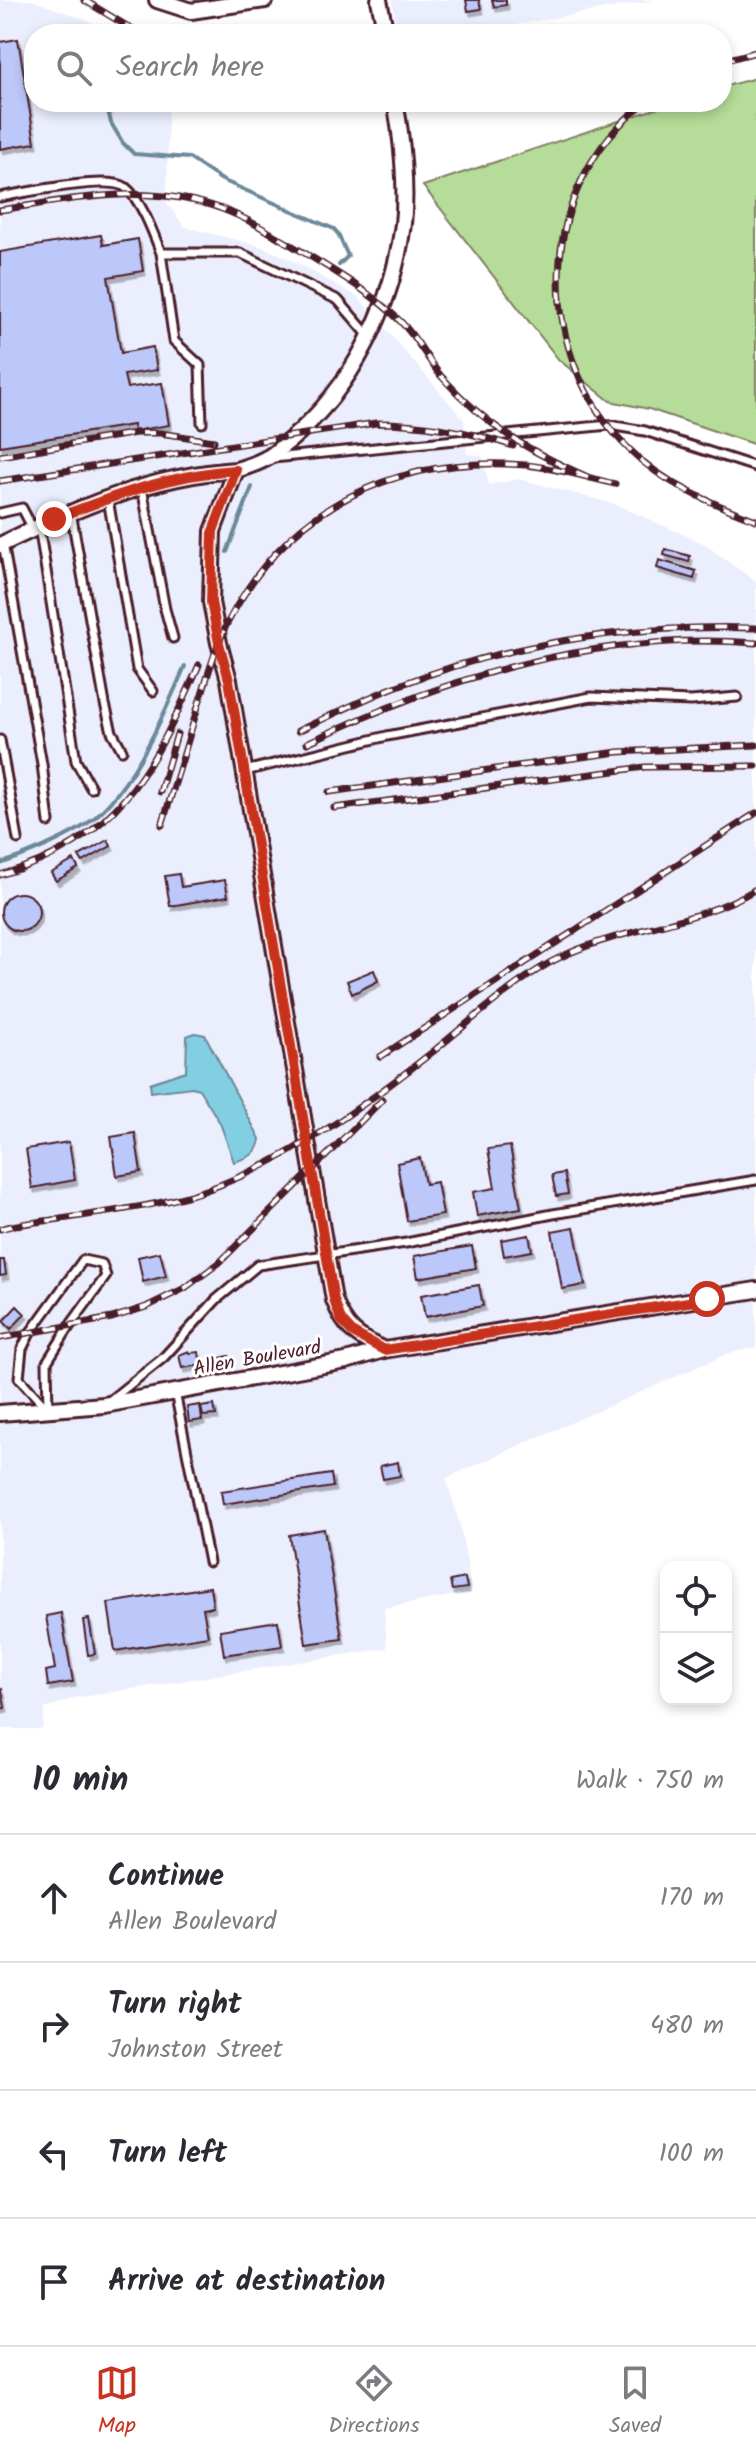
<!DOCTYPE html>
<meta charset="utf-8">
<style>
:root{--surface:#fff;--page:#f2f2f3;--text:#2b2b33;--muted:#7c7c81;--line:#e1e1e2;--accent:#c8321e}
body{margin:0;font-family:Kalam,sans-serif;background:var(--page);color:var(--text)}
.controls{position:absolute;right:24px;bottom:24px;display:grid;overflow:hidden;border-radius:16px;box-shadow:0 4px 12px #0003}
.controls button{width:72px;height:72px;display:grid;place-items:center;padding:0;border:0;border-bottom:2px solid var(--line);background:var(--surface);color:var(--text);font:40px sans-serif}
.stop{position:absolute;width:24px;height:24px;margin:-18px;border:6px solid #c8321e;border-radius:50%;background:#fff}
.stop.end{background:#c8321e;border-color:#fff;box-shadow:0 2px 8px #0008}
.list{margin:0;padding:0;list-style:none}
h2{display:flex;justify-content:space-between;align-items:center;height:104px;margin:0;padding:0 32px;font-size:34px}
h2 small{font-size:26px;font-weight:400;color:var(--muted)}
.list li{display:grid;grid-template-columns:52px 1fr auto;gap:24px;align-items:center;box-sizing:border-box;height:128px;padding:0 32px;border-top:2px solid var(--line)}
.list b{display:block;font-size:30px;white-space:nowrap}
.list p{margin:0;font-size:26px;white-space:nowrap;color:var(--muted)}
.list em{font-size:26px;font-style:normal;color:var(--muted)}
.icon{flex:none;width:44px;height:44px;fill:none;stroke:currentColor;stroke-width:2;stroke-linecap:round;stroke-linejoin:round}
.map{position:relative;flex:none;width:756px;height:1729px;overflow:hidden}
.search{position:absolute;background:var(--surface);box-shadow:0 4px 12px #0003;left:24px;right:24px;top:24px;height:88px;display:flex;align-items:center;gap:20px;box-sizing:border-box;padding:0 28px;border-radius:32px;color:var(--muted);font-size:30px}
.sheet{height:616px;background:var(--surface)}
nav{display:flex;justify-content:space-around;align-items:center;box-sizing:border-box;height:112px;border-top:2px solid var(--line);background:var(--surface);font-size:22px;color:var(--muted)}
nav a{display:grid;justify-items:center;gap:4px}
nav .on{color:var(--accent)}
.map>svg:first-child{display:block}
</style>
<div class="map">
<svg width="756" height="1729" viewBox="0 0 756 1729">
<defs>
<filter id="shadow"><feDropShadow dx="2.5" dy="4.5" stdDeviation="0" flood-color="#0004"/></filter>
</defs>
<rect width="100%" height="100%" fill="#fff"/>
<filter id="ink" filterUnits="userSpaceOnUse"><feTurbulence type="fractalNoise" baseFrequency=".0125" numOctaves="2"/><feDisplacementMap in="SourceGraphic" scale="16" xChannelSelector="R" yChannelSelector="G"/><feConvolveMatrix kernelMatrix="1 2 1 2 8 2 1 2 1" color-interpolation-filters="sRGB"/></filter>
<g filter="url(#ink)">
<!-- built -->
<path fill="#ebeefd" d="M0,0H31L87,20L109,34H34V102H168L167,204L185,227L257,245L290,259L358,297L464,420L467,454L482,456L489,485L519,479L614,504L703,543L756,582V1348L729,1353L446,1478L460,1525L472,1592L384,1608L387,1648L74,1698L45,1709L42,1729H0Z
M392,0H657L461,34H398Z"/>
<!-- green -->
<path fill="#b5dc98" stroke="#807e62" stroke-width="2" d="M756,78V445L649,409L610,401L559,360L423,186L676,102H722V87Z"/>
<!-- water -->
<path fill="#83cfe2" stroke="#6c8999" stroke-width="2" d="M195,1033L205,1035L260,1139C258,1155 247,1158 234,1162L220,1123L199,1089L192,1087L151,1092L150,1083L186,1071L187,1036Z"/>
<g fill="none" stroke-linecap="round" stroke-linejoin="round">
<!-- stream -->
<path stroke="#6c8999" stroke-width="4" d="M82,26L85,34
M106,102L111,123L123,143L134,154L189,158L222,180L334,229L338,234L348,256L339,265
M227,552L252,487
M0,864C26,855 55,843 79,829C128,800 163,717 185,666"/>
</g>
<!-- building -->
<path fill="#bcc8f9" stroke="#4a1f2b" stroke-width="2" filter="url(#shadow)" d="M466,0H479L481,9L468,11Z
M492,0H506V5L494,7Z
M18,39L35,143L0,149V42Z
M101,235L103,245L138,239L143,271L108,277L121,353L153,347L157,370L124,375L127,388L162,383L169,425L134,431L133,425L0,446V252Z
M665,549L690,556L689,562L664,555Z
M659,560L696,571L694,579L657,568Z
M108,840L111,846L83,862L79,856Z
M74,860L78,868L56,881L51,873Z
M179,874L181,887L225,880L228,896L170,906L165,876Z
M1 912a19 19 0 1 1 38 0a19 19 0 1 1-38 0Z
M374,970L378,981L352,994L347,981Z
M135,1133L141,1172L117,1176L111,1137Z
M69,1142L75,1180L32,1188L26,1149Z
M510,1146L521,1208L477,1216L473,1192L495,1188L488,1149Z
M420,1158L425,1184L437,1182L443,1215L407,1221L397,1163Z
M564,1173L568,1194L556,1196L552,1175Z
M574,1227L585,1285L562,1289L552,1231Z
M529,1235L532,1251L504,1256L501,1240Z
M472,1246L476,1268L418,1278L414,1256Z
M160,1252L166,1276L143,1282L138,1257Z
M0,1260H4L6,1275L0,1276Z
M479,1285L483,1306L425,1317L421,1295Z
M17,1306L25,1314L11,1329L3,1321Z
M189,1351L190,1353L199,1352L201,1365L182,1368L179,1355Z
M229,1356L231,1364L217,1367L216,1359Z
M200,1405L202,1420L189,1422L187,1407Z
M214,1405L216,1415L203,1416L201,1407Z
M398,1462L400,1476L383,1479L380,1466Z
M331,1474L333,1487L223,1504L221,1491Z
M324,1529L342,1639L306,1644L289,1535Z
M465,1578L467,1588L452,1590L450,1581Z
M210,1587L213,1607L203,1608L208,1636L115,1651L108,1603Z
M61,1613L73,1682L48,1686L46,1671L55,1669L46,1616Z
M89,1619L95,1654L88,1655L83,1620Z
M278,1621L282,1646L224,1655L220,1630Z
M2,1689L5,1708L0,1709V1690Z"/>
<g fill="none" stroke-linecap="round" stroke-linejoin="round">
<defs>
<path id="service" d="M0,197C23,193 108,175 125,187C141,199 154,235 161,253
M202,423L200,365L174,341L161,253H240L338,300L369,336
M273,458L609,425L645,431L756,467
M142,488L165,609L173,638
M108,499L137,669L153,691
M71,512L105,704L112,732L122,750
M0,513L22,508L33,529
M39,526L76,761L91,788
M3,543L42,764L49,822
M0,740L18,839
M245,771L387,736L591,697L691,701L737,697
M83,1260L102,1264L106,1276L69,1327L47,1362L48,1410L19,1378L22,1349L30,1333Z
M175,1392L209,1562
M109,1401L163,1358L216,1300L258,1265L406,1243L553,1214L756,1180"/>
<path id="minor" d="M157,0L191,11L265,0
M379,0L386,34
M0,545C74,509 153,475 236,470
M384,1350C357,1337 345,1329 334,1300L229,680L219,643L211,602L213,531L236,470C246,467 256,464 265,459C274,455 281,447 289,441C353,388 393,305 403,224C407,188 402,137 395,102
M0,1413L104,1405L346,1361L384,1350L756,1290"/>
</defs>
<!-- service casing -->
<use href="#service" stroke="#4a1f2b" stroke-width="13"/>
<!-- minor casing -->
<use href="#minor" stroke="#4a1f2b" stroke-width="20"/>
<!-- service -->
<use href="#service" stroke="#fff" stroke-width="7"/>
<!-- minor -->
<use href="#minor" stroke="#fff" stroke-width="14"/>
<defs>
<path id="rail" d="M84,0L140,34
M722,61L756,52
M302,102L334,104L365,102
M646,102C534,186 532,355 630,450C664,484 711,503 756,520
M0,210C75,199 148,182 222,209C252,220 280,239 308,255C341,275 374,295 401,322C417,338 427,359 441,376C487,427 528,451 590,478
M0,456L136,433H160L214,441
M0,481L376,423C423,423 468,431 513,446
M298,731C329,716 360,701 392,688C508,643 632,624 756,628
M307,743C447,676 598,631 756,643
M160,792L177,734
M329,792L618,752L756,745
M334,808L645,767L756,766
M162,825C175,784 187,744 199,703C208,676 215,647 228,622C288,505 397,455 526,465C556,468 586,477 615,484
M0,875C118,841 153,770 199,665
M380,1057L756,813
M0,1229C19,1223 40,1222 60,1219C113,1211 169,1205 220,1185C299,1154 369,1102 435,1050C472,1020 509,986 551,962C616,927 693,927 756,889
M0,1338L112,1318L146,1307L185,1288L219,1263L382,1100"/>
</defs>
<!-- rail casing -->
<use href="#rail" stroke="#4a1f2b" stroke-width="7"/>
<!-- rail -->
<use href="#rail" stroke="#fff" stroke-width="4" stroke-dasharray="12" stroke-linecap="butt"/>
</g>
</g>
<g fill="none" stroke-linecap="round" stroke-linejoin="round" filter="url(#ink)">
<!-- route -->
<path stroke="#c8321e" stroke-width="10" d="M54,519C113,496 173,474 236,470L213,531L211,602L219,643L229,680L334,1300L341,1320L353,1333L384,1350L707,1299"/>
</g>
<g text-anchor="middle" stroke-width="6" stroke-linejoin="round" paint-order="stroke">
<!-- street labels -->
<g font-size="20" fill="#4a1f2b" stroke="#fff">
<text transform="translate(257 1357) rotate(-10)" y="7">Allen Boulevard</text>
</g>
</g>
</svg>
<div class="controls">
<button><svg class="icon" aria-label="locate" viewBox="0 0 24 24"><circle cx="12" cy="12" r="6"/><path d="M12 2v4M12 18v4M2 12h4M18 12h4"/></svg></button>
<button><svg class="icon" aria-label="layers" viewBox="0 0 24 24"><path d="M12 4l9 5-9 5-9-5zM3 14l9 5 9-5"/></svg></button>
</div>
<div class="stop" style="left:707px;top:1299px"></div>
<div class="stop end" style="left:54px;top:519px"></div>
<div class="search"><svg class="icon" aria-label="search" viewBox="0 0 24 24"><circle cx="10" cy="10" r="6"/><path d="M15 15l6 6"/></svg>Search here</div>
</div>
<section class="sheet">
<h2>10 min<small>Walk · 750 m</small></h2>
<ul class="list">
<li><svg class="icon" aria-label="ahead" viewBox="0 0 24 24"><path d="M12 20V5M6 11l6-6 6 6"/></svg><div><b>Continue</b><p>Allen Boulevard</p></div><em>170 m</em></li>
<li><svg class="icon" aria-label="right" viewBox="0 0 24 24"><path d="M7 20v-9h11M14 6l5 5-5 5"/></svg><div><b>Turn right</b><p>Johnston Street</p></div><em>480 m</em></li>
<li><svg class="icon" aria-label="left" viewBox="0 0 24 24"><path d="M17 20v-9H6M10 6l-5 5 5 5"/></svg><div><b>Turn left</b></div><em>100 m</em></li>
<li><svg class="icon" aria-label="arrive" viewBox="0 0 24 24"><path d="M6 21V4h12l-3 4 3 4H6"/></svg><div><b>Arrive at destination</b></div></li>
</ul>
</section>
<nav>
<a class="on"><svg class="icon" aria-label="map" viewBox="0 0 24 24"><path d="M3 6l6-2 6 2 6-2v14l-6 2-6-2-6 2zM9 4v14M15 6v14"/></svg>Map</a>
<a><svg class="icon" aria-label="directions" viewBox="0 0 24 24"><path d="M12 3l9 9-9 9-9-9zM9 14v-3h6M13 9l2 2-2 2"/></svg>Directions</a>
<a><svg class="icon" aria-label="saved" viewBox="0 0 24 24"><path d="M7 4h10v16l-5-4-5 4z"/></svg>Saved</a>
</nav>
